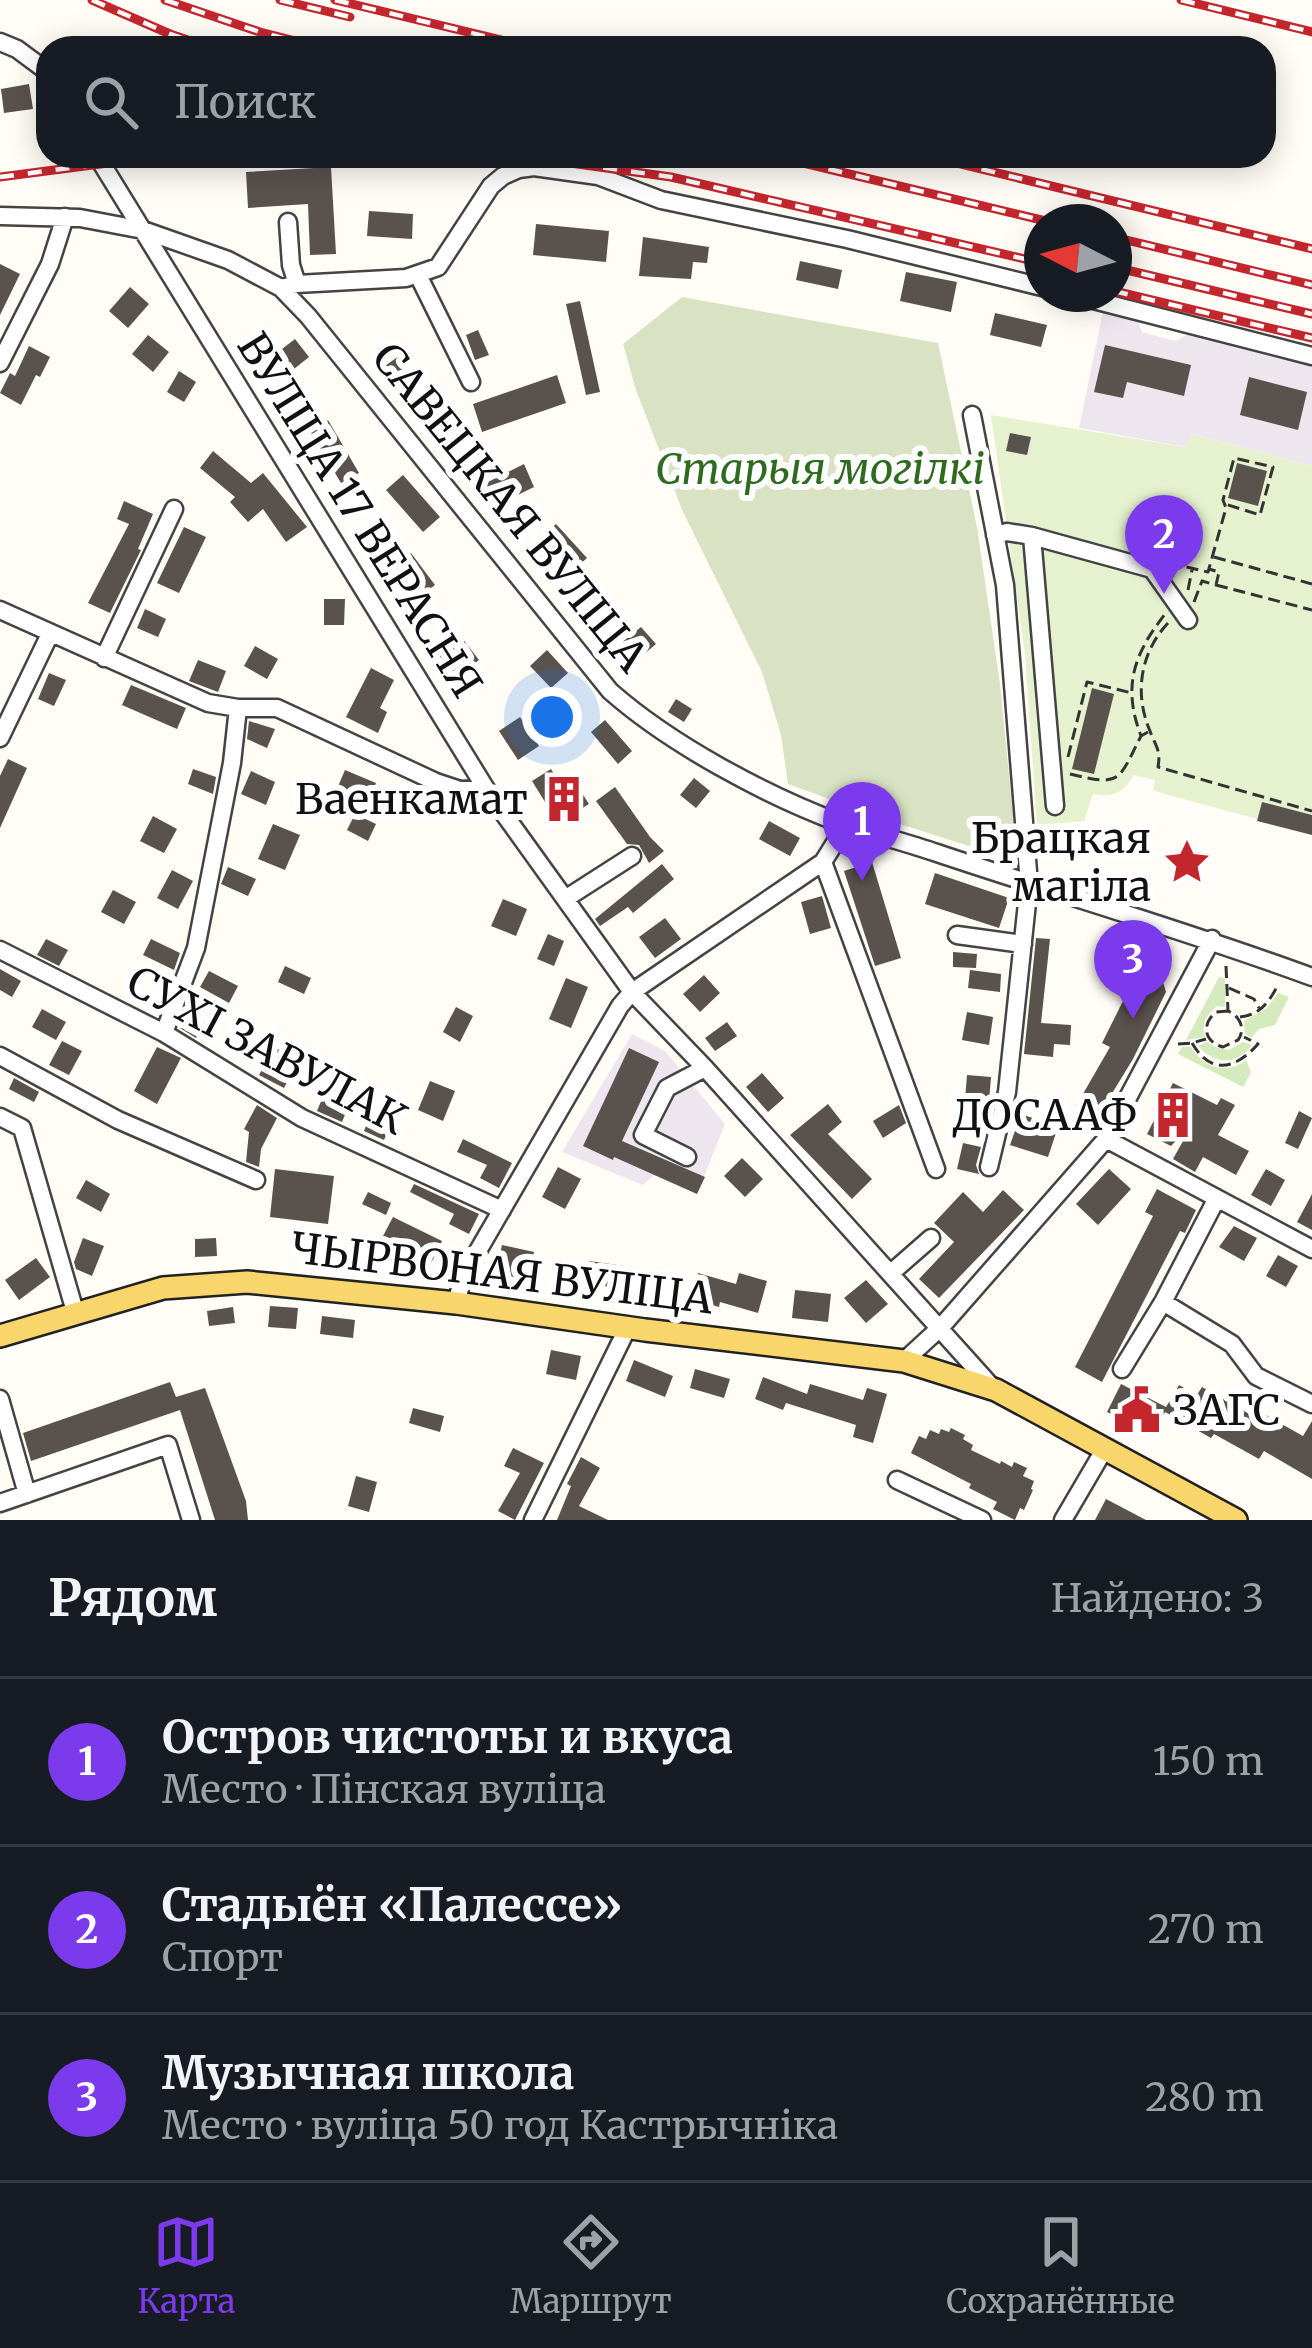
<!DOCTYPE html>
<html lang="ru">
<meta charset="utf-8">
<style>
:root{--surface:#171b24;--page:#242831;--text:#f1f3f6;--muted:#9ea1a6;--line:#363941;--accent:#7c3aed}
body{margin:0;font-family:Merriweather,serif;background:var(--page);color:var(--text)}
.compass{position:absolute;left:1024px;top:204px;width:108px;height:108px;border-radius:50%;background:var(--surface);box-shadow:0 6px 30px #0003;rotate:276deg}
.you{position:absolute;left:552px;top:717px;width:42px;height:42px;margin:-30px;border:9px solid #fff;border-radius:50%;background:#1a73e8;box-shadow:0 0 0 18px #1a73e833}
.badge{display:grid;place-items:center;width:78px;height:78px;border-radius:50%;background:var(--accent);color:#fff;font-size:39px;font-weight:700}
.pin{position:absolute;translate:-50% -99px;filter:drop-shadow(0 3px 6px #0008)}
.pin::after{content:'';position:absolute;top:63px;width:42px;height:36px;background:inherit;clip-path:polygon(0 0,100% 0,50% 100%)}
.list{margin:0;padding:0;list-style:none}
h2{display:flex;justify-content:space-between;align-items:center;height:156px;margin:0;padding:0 48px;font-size:51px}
h2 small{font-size:39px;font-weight:400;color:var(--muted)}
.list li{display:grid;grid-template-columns:78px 1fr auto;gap:36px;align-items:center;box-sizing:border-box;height:168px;padding:0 48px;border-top:3px solid var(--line)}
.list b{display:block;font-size:45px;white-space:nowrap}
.list p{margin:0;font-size:39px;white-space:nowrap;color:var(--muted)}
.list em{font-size:39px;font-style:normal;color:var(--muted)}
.icon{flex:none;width:66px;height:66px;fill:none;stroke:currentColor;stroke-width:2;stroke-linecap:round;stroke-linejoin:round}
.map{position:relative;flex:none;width:1312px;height:1520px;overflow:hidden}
.search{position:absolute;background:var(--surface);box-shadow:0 6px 30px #0003;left:36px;right:36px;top:36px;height:132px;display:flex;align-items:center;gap:30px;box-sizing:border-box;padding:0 42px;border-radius:36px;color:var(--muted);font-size:45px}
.sheet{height:660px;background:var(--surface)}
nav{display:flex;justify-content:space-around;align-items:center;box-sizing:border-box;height:168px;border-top:3px solid var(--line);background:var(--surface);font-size:33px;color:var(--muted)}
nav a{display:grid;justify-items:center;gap:6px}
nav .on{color:var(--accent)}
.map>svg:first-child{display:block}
</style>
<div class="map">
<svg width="1312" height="1520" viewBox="0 0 1312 1520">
<rect width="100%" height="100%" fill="#fffdf5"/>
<!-- industrial -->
<path fill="#eee6ef" d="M1103,311L1137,319L1142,332L1175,341L1191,333L1312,364V466L1192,434L1186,447L1079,428Z
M632,1034L665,1051L725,1124L697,1194L654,1175L643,1185L562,1152Z"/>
<!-- green -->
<path fill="#d5ebbd" d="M1219,977L1225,978V1007L1217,1006C1206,1015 1201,1023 1205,1037L1186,1040Z
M1278,993L1289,997L1275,1025L1259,1029L1251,1038L1245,1034L1244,1021L1267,1008Z
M1207,1042L1215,1047L1229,1050L1243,1042L1252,1045C1237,1066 1214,1064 1198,1046Z
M1182,1047H1191C1203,1068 1227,1075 1246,1060L1251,1072L1243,1087L1178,1054Z"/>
<!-- cemetery -->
<path fill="#d9e3c4" d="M682,297L938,343L977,527L1000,684L1015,835L1013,860L890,821L788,784L781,735L762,672L683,512L636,390L623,344Z"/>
<!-- pitch -->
<path fill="#e6f2cf" d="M991,415L1185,447L1192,434L1312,466V834L1165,794L1153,790L1155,780L1134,775C1123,793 1114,798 1093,794L1084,821L1037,825L1025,655Z"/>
<!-- building -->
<path fill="#5a524d" d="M29,84L33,109L4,113L1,89Z
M331,167L336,254L310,255L308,204L248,208L246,172Z
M369,211L413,214L412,239L367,236Z
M536,224L609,231L606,262L533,255Z
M643,237L709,247L707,263L693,262L691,279L639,276Z
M800,261L842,270L838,289L796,280Z
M0,264L20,274L0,315Z
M906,272L957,282L951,312L900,301Z
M130,287L149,304L128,328L109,311Z
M580,301L600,392L586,395L566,304Z
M995,313L1047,325L1041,347L990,335Z
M478,330L489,355L475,360L466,335Z
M148,335L169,352L153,372L132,354Z
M295,339L309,357L279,381L265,362Z
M1105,345L1191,365L1184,396L1127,382L1123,398L1094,392Z
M29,346L50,357L40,377L36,375L21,405L0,393L10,373L15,376Z
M399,356L416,377L398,391L382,368Z
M179,371L196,382L184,402L167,392Z
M557,375L566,403L482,432L473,404Z
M1249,377L1307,392L1298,430L1240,415Z
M328,420L359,473L341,483L310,431Z
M1010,433L1031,437L1027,455L1006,451Z
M213,451L251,483L263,473L307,527L286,542L263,509L248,522L230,502L235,497L200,468Z
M1237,463L1267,471L1258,506L1228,498Z
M524,464L534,487L491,508L480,486Z
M403,475L440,517L423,532L386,490Z
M124,501L153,514L138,549L141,550L110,613L88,603L129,524L117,519Z
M556,524L587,558L556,586L525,552Z
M184,527L206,537L179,593L157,583Z
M411,553L435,585L417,598L394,566Z
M324,599H345L344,625H324Z
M589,606L604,625L590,637L575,618Z
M145,609L166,619L158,637L137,628Z
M641,627L656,644L630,666L615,648Z
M462,638L479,660L456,677L439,655Z
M255,646L278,659L267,679L244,666Z
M547,650L568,673L551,688L530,666Z
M198,660L226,671L218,692L189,681Z
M371,668L394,680L380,708L387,712L378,733L346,717Z
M49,673L66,680L54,706L38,699Z
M131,685L186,708L177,729L122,705Z
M1092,688L1114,694L1094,774L1072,769Z
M676,699L692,709L684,722L668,712Z
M520,717L539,746L518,760L499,731Z
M605,720L632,751L618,764L591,732Z
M249,721L275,729L267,748L247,739Z
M8,759L27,768L0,828V776Z
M193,769L216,777L213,794L188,784Z
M551,769L566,794L578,787L589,804L558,823L532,781Z
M345,770L376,783L368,805L336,791Z
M251,771L275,782L266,805L241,794Z
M694,778L710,791L696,808L680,795Z
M615,787L650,837L664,851L649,863L639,845L627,844L596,801Z
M1262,802L1312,815V835L1257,821Z
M355,814L376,824L368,841L347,830Z
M153,816L177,829L164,853L140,841Z
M769,821L800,838L790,856L759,839Z
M273,824L300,835L285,870L258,859Z
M872,862L901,958L875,966L844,871Z
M662,864L674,879L633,913L628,907L600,926L595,919Z
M228,867L256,879L248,896L221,884Z
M172,870L193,881L178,909L157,898Z
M935,873L1009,898L999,928L925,904Z
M113,890L136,902L124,924L101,912Z
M822,896L831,928L810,934L801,902Z
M503,899L527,909L516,936L491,926Z
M665,918L681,939L655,958L639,937Z
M548,934L564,941L554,966L537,959Z
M1036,938L1050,939L1041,1023L1071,1025L1070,1045L1054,1044L1053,1057L1024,1054Z
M46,939L68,950L59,966L37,955Z
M151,939L180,953L174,970L143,955Z
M953,952L977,954L976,968L953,967Z
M1156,959L1166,992L1133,1059L1097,1118L1076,1106L1110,1047L1102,1043L1126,995L1117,975Z
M285,966L311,978L304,994L278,982Z
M0,969L21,981L12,997L0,990Z
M970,970L1001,974L1000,992L968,988Z
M209,971L238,986L229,1003L200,987Z
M704,975L720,993L700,1012L683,994Z
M566,978L588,987L571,1028L549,1019Z
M456,1007L473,1016L460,1042L443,1032Z
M42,1009L66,1022L56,1040L32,1027Z
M967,1012L993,1017L989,1045L962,1040Z
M185,1013L204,1023L196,1038L180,1028Z
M727,1022L737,1036L715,1051L705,1038Z
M62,1041L82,1051L69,1075L49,1065Z
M157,1047L181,1058L157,1104L134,1091Z
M274,1047L299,1060L284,1088L259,1075Z
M629,1048L659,1062L622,1141L705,1177L697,1194L614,1157L613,1160L583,1146Z
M762,1073L784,1098L768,1112L746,1087Z
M967,1075L991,1077L989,1102L965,1100Z
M14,1078L39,1092L34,1102L9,1089Z
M430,1081L455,1091L443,1121L418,1110Z
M1173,1083L1217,1105L1221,1098L1235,1105L1218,1135L1249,1151L1236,1175L1203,1157L1195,1172L1173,1159L1188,1132L1186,1130L1171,1146L1147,1134Z
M324,1094L349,1105L342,1122L317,1111Z
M828,1104L842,1122L828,1134L872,1179L852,1199L790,1135Z
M257,1105L277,1118L261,1149L259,1167L246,1162L249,1132L244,1129Z
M374,1105L395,1114L384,1140L364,1131Z
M899,1105L906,1123L883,1138L873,1121Z
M1299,1111L1312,1118L1298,1149L1285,1143Z
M1021,1114L1058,1127L1048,1157L1010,1145Z
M463,1139L512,1163L499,1188L480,1178L487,1165L457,1152Z
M963,1143L981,1147L976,1165L979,1174L957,1169Z
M742,1158L763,1179L745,1197L724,1176Z
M558,1167L581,1179L565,1209L542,1197Z
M275,1169L334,1176L328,1224L270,1217Z
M1109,1169L1131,1189L1098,1225L1076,1204Z
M1266,1169L1285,1180L1271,1206L1251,1195Z
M86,1180L110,1194L101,1212L76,1198Z
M414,1184L479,1214L469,1234L449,1224L454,1214L410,1192Z
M1157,1189L1196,1210L1185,1233L1180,1231L1102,1382L1075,1367L1153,1216L1145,1212Z
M1003,1190L1024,1210L939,1298L919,1279L954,1242L934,1223L963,1192L983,1212Z
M368,1192L391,1203L386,1215L362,1204Z
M1312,1194V1230L1297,1222Z
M393,1217L442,1241L431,1263L382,1238Z
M1234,1226L1257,1238L1244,1261L1219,1247Z
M83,1238L104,1246L92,1276L76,1269L74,1262Z
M216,1238L217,1256L195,1257V1239Z
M502,1245L534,1252L528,1280L496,1273Z
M1278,1255L1298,1266L1286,1287L1266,1276Z
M36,1258L50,1277L19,1300L5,1280Z
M589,1261L668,1272L663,1304L621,1298L622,1289L586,1283Z
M698,1273L736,1284L739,1273L767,1281L758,1313L720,1302L719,1307L691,1299Z
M866,1280L888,1304L866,1323L844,1298Z
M795,1290L831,1294L828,1322L792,1318Z
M270,1306L298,1308L296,1329L268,1327Z
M233,1307L235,1323L209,1326L207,1311Z
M322,1316L355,1320L353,1338L320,1334Z
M551,1350L581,1356L576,1380L546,1374Z
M634,1360L673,1376L665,1397L626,1381Z
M695,1369L730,1379L724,1398L690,1388Z
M763,1377L807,1394L810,1384L863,1400L867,1388L887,1394L873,1443L853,1437L856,1425L786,1403L783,1410L755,1399Z
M170,1382L176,1397L205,1388L246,1501L248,1520H215L180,1410L31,1461L23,1433Z
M1121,1384L1166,1407L1179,1385L1197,1395L1202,1387L1251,1415L1255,1409L1303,1436L1312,1421V1479L1264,1451L1259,1459L1214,1434L1211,1438L1165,1412L1153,1435L1107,1412Z
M413,1408L444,1416L440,1432L409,1423Z
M951,1428L965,1435L963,1439L973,1445L971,1450L1000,1464L1001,1461L1012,1467L1014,1462L1027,1468L1023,1476L1034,1481L1031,1489L1033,1490L1024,1510L1020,1508L1015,1520L993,1509L997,1502L969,1488L971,1484L911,1453L919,1436L926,1439L930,1430L939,1434L941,1429L949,1432Z
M513,1448L544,1463L515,1520L498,1511L520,1473L504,1466Z
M581,1457L600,1468L579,1506L608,1520H557L571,1486L567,1484Z
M356,1476L377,1482L369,1512L348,1506Z
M1106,1499L1146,1520H1095Z"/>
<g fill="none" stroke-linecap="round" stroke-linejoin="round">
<defs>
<path id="minor" d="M0,42L17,49L48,72
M97,156L486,789L632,992L705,1068L993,1388
M0,216L80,218L143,230L228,260L281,288L308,316L610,691C670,744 765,795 840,823C872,834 905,842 937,853C1062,895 1188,931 1312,977
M288,222L291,265L297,284
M418,275L471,382
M281,288L297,284L406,278L438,267L491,186L503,176L519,169L534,167L598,176L661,200L847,239L1042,287
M1070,294L1312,356
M0,363L50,264L65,217
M972,415L1005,585L1029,884L1007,1092L989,1167
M995,535L1007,532L1032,536L1055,806
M1032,536L1152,569L1188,620
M0,610L208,703L238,708H277L436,782L460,790L486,789
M104,658L174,509
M0,738L50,634
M823,862L936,1169
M565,899L632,856
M957,935L1023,944
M0,950L164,1033L302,1118L502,1210
M164,1033L196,948L232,763L238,708
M0,1056L118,1120L256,1180
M0,1117L22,1128L76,1315
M1106,1139L1312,1249
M687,1157L643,1135L667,1088L705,1068
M1217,1198L1163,1302L1232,1344L1256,1376L1312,1404
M891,1273L931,1238
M456,1303L463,1278L475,1256L620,1006L632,992L823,862L846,825
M904,1361L941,1327L1106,1139L1212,939
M1122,1369L1163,1302
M0,1399L27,1494
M897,1480L982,1520
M0,1503L168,1445L191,1520
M533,1520L628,1327
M1063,1520L1104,1450"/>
<path id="major" d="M0,1336L163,1288L247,1282L456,1303L645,1330L904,1361L996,1390L1236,1520"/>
</defs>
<!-- minor casing -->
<use href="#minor" stroke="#444" stroke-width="21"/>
<!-- major casing -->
<use href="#major" stroke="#222" stroke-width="26"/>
<!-- path -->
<path stroke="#333" stroke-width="3" stroke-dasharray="12 6" stroke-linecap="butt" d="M1214,557L1312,584
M1169,563L1208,572L1226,508L1223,500L1234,458L1273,467L1260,515L1225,504
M1216,585L1312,610
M1188,590L1192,570
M1194,602L1202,581L1216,585L1219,572L1209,569
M1168,623C1140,653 1134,694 1150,731C1156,747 1161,750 1158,767L1312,811
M1148,732L1141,736C1122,686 1134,654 1165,614
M1068,757L1087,682L1132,693
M1070,774C1122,787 1118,781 1141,736
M1226,966L1228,1011C1240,1016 1246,1029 1238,1040L1223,1047C1204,1042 1201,1024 1216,1012L1228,1011
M1229,988L1254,999L1259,1008
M1240,1017C1260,1015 1269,1002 1278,985
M1192,1043C1211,1076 1236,1069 1258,1044L1244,1037
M1178,1044L1192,1043L1206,1039"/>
<!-- minor -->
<use href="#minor" stroke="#fff" stroke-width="16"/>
<!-- major -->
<use href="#major" stroke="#f9d66b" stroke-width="21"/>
<defs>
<path id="rail" d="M92,0L170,34L212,48
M165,0L260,32L323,48
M280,0L350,17
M335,0L534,48
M1181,0L1312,32
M520,156L671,177L1042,263
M774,156L1050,222
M927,156L1312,249
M0,177L162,156
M1114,237L1312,285
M1114,267L1312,314
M1114,291L1312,338"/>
</defs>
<!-- rail casing -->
<use href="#rail" stroke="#c4262e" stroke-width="9"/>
<!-- rail -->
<use href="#rail" stroke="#fff" stroke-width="4.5" stroke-dasharray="14" stroke-linecap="butt"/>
</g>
<!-- icons -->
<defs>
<symbol id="building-bare" viewBox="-9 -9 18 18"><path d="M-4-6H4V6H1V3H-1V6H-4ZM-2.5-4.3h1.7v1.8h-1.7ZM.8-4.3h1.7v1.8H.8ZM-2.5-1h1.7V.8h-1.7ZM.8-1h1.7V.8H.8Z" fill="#c4262e" stroke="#fff" stroke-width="2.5" paint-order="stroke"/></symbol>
<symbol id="sight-bare" viewBox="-9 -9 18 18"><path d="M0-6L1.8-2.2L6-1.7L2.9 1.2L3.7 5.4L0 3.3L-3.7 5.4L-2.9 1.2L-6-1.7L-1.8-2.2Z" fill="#c4262e" stroke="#fff" stroke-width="2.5" paint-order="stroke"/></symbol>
<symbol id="civic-bare" viewBox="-9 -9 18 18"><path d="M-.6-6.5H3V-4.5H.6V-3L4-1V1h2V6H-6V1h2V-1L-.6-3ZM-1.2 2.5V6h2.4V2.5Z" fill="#c4262e" stroke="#fff" stroke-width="2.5" paint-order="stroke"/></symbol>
</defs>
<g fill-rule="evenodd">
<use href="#building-bare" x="531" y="766" width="66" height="66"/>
<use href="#sight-bare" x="1154" y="829" width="66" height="66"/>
<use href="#building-bare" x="1140" y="1082" width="66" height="66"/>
<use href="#civic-bare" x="1104" y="1377" width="66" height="66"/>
</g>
<g text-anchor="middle" stroke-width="12" stroke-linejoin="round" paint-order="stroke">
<!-- park labels -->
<g font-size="42" font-style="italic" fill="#2f6b1f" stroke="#fff">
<text x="820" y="484">Старыя могілкі</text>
</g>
<!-- street labels -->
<g font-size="42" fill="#111" stroke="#fff">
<text transform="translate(510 507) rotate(51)" y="15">САВЕЦКАЯ ВУЛІЦА</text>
<text transform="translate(360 515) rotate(58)" y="15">ВУЛІЦА 17 ВЕРАСНЯ</text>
<text transform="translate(267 1050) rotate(28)" y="15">СУХІ ЗАВУЛАК</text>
<text transform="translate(502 1273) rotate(7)" y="15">ЧЫРВОНАЯ ВУЛІЦА</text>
</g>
<!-- poi labels -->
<g font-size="42" fill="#111" stroke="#fff" text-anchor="end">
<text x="528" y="814">Ваенкамат</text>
<text x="1151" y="853">Брацкая<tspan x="1151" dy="48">магіла</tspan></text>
<text x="1137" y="1130">ДОСААФ</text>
<text x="1173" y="1425" text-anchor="start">ЗАГС</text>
</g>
</g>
</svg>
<svg class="compass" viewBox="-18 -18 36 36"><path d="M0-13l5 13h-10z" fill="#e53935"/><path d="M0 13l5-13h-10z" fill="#9ea1a6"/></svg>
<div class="you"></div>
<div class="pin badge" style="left:862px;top:881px">1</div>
<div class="pin badge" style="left:1164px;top:594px">2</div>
<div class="pin badge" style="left:1133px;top:1019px">3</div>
<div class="search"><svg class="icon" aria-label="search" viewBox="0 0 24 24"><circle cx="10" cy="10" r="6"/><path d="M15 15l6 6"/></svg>Поиск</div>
</div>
<section class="sheet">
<h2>Рядом<small>Найдено: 3</small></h2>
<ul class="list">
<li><span class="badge">1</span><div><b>Остров чистоты и вкуса</b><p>Место · Пінская вуліца</p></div><em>150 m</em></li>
<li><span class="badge">2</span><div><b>Стадыён «Палессе»</b><p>Спорт</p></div><em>270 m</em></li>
<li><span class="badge">3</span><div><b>Музычная школа</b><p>Место · вуліца 50 год Кастрычніка</p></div><em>280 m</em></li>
</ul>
</section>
<nav>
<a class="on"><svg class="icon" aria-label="map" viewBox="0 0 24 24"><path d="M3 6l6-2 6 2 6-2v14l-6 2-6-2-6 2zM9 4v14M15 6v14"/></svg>Карта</a>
<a><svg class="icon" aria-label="directions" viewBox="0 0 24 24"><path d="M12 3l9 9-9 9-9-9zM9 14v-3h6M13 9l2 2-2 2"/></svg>Маршрут</a>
<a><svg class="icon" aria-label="saved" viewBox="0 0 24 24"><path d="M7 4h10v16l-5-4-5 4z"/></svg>Сохранённые</a>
</nav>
